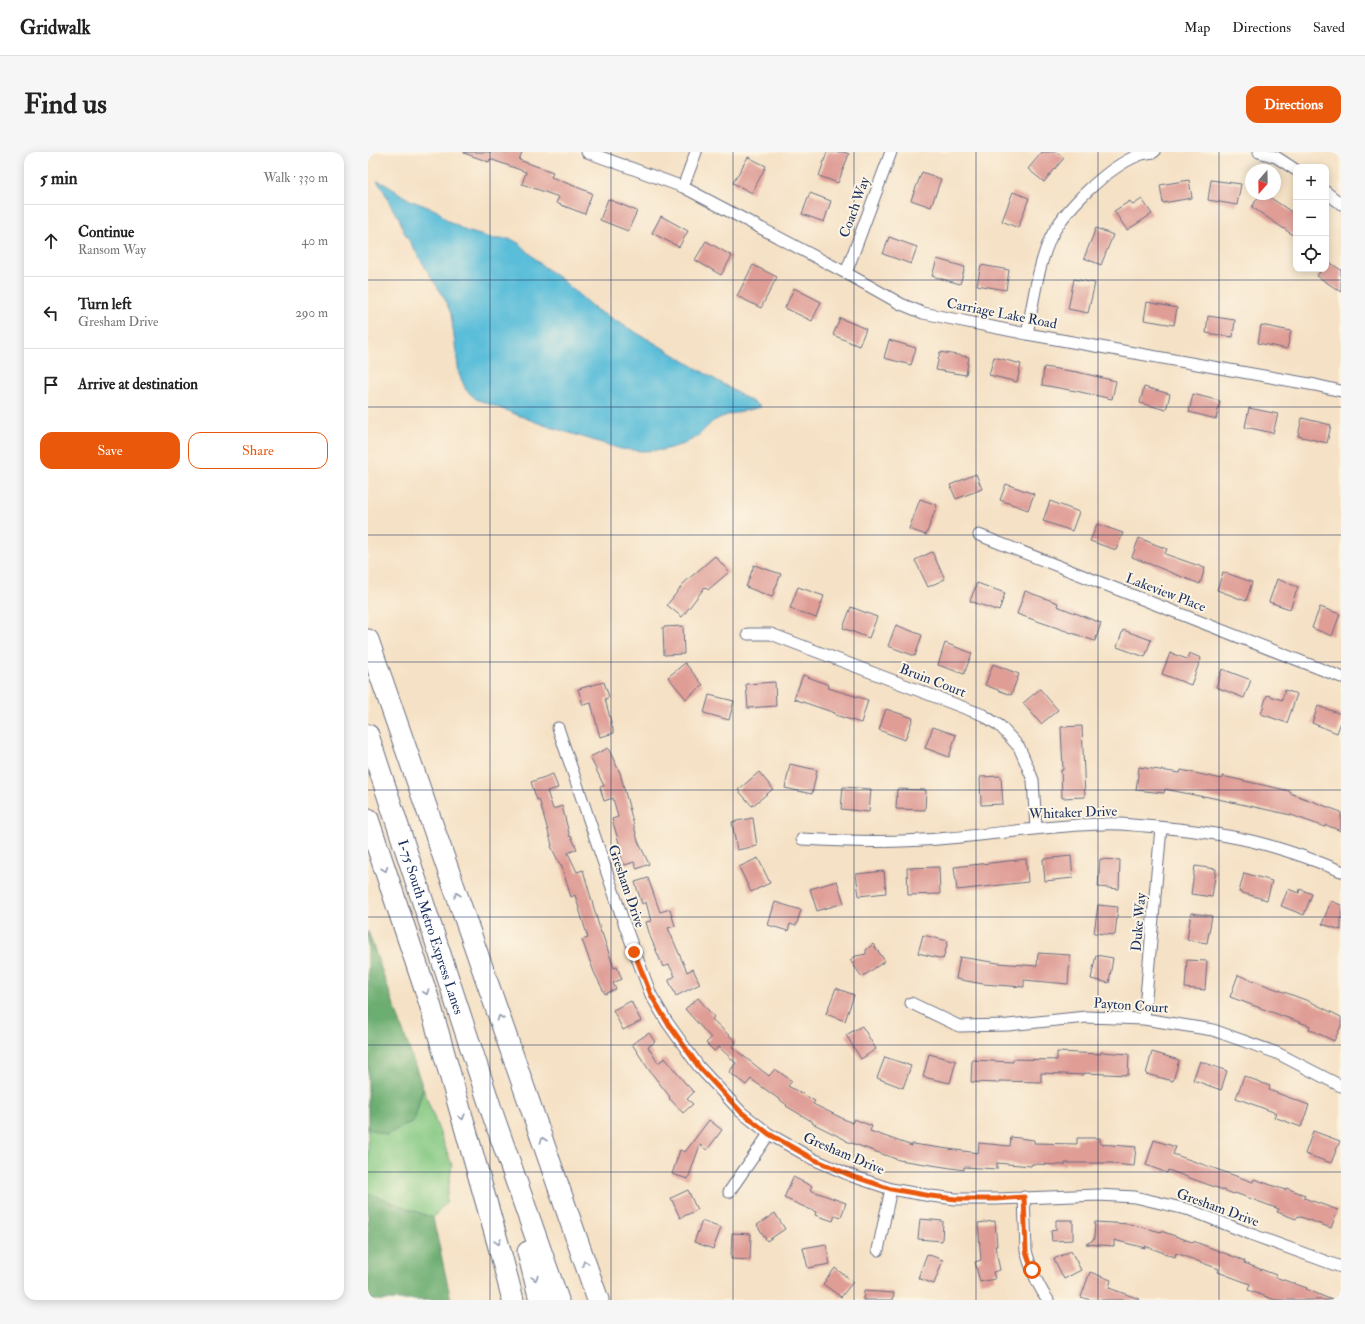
<!DOCTYPE html>
<meta charset="utf-8">
<style>
:root{--surface:#fff;--page:#f6f6f6;--text:#222;--muted:#767676;--line:#e0e0e0;--accent:#ea580c}
body{margin:0;font-family:"IM FELL Double Pica",serif;background:var(--page);color:var(--text)}
.controls{position:absolute;right:12px;top:12px;display:grid;overflow:hidden;border-radius:8px;box-shadow:0 2px 10px #0003}
.controls button{width:36px;height:36px;display:grid;place-items:center;padding:0;border:0;border-bottom:1px solid var(--line);background:var(--surface);color:var(--text);font:20px sans-serif}
.compass{position:absolute;left:877px;top:12px;width:36px;height:36px;border-radius:50%;background:var(--surface);box-shadow:0 2px 10px #0003;rotate:200deg}
.stop{position:absolute;width:12px;height:12px;margin:-9px;border:3px solid #ea580c;border-radius:50%;background:#fff}
.stop.end{background:#ea580c;border-color:#fff;box-shadow:0 1px 4px #0008}
.list{margin:0;padding:0;list-style:none}
h2{display:flex;justify-content:space-between;align-items:center;height:52px;margin:0;padding:0 16px;font-size:17px}
h2 small{font-size:13px;font-weight:400;color:var(--muted)}
.list li{display:grid;grid-template-columns:26px 1fr auto;gap:12px;align-items:center;box-sizing:border-box;height:72px;padding:0 16px;border-top:1px solid var(--line)}
.list b{display:block;font-size:15px;white-space:nowrap}
.list p{margin:0;font-size:13px;white-space:nowrap;color:var(--muted)}
.list em{font-size:13px;font-style:normal;color:var(--muted)}
.actions{display:flex;gap:8px;padding:12px 16px}
.actions a{flex:1;padding:9px 0;border:1px solid var(--accent);border-radius:12px;text-align:center;font-size:14px;color:var(--accent)}
.actions .main{background:var(--accent);color:#fff}
.icon{flex:none;width:22px;height:22px;fill:none;stroke:currentColor;stroke-width:2;stroke-linecap:round;stroke-linejoin:round}
.map{position:relative;flex:none;width:973px;height:1148px;overflow:hidden;border-radius:12px}
header{display:flex;align-items:center;gap:24px;box-sizing:border-box;height:56px;padding:0 20px;background:var(--surface);border-bottom:1px solid var(--line)}
header strong{font-size:19px}
nav{display:flex;gap:22px;margin-inline-start:auto;font-size:14px}
.intro{display:flex;align-items:center;justify-content:space-between;box-sizing:border-box;height:96px;padding:0 24px}
h1{margin:0;font-size:28px}
.button{padding:10px 18px;border-radius:12px;background:var(--accent);color:#fff;font-size:14px;font-weight:700}
main{display:flex;gap:24px;padding:0 24px}
aside{flex:1;background:var(--surface);border-radius:12px;box-shadow:0 2px 10px #0003}
.map>svg:first-child{display:block}
</style>
<header>
<strong>Gridwalk</strong>
<nav><a>Map</a><a>Directions</a><a>Saved</a></nav>
</header>
<div class="intro"><h1>Find us</h1><a class="button">Directions</a></div>
<main>
<aside>
<h2>5 min<small>Walk · 330 m</small></h2>
<ul class="list">
<li><svg class="icon" aria-label="ahead" viewBox="0 0 24 24"><path d="M12 20V5M6 11l6-6 6 6"/></svg><div><b>Continue</b><p>Ransom Way</p></div><em>40 m</em></li>
<li><svg class="icon" aria-label="left" viewBox="0 0 24 24"><path d="M17 20v-9H6M10 6l-5 5 5 5"/></svg><div><b>Turn left</b><p>Gresham Drive</p></div><em>290 m</em></li>
<li><svg class="icon" aria-label="arrive" viewBox="0 0 24 24"><path d="M6 21V4h12l-3 4 3 4H6"/></svg><div><b>Arrive at destination</b></div></li>
</ul>
<div class="actions"><a class="main">Save</a><a>Share</a></div>
</aside>
<div class="map">
<svg width="973" height="1148" viewBox="0 0 973 1148">
<rect width="100%" height="100%" fill="#fcf5e5"/>
<filter id="ink" filterUnits="userSpaceOnUse"><feTurbulence type="fractalNoise" baseFrequency=".025" numOctaves="2"/><feDisplacementMap in="SourceGraphic" scale="8" xChannelSelector="R" yChannelSelector="G"/><feConvolveMatrix kernelMatrix="1 2 1 2 8 2 1 2 1" color-interpolation-filters="sRGB"/></filter>
<filter id="wash" filterUnits="userSpaceOnUse"><feTurbulence type="fractalNoise" baseFrequency=".012" numOctaves="4" result="noise"/><feDisplacementMap in="SourceGraphic" scale="16" xChannelSelector="R" yChannelSelector="G"/><feGaussianBlur stdDeviation="0.9" result="paint"/><feColorMatrix in="noise" values="0 0 0 0 0 0 0 0 0 0 0 0 0 0 0 0 0 1.4 0 .05"/><feComposite in="paint" operator="in"/></filter>
<g filter="url(#wash)">
<rect width="100%" height="100%" fill="#f5e1c5"/>
<!-- green -->
<path fill="#85c983" stroke="#507c70" d="M55,936L84,1013L78,1051L65,1066L0,1041V976L18,983L46,969Z"/>
<!-- forest -->
<path fill="#6cad71" stroke="#446e68" d="M0,779L55,936L46,969L18,983L0,976Z
M0,1041L65,1066L83,1148H0Z"/>
<!-- water -->
<path fill="#5abdd9" stroke="#3a769c" d="M9,29L15,31L42,48L70,59L79,68L98,79L127,87H143L152,92L175,114L194,128L227,157L290,193L393,255L359,263L345,269L330,284L316,292L295,298L275,299L253,297L173,272L108,247L98,238L91,222L83,162L76,145L63,125L36,80L31,66L24,56L16,39Z"/>
<g id="blocks">
<!-- building -->
<path fill="#df9d96" d="M96,0H154L151,8L185,20L183,25L224,41L217,62L188,51L191,45L154,32L158,20L122,7L121,10L96,1Z
M459,0H476L481,2L470,31L451,24Z
M674,0H688L696,6L676,30L660,17Z
M380,5L398,14L384,41L365,31Z
M554,20L573,27L563,55L543,48Z
M821,28L824,46L795,51L792,33Z
M843,28L873,32L869,53L840,48Z
M645,40L661,46L650,76L634,69Z
M442,41L463,49L456,70L434,62Z
M892,42H897L928,63V85L884,55Z
M240,47L269,59L260,79L232,68Z
M774,47L784,62L759,78L746,59L762,49L765,53Z
M293,64L320,79L311,95L284,81Z
M728,76L745,83L733,113L716,106Z
M521,85L549,95L543,112L515,102Z
M338,89L364,104L353,123L327,108Z
M569,107L597,115L592,132L564,124Z
M958,108L973,118V140L949,124L954,117H958Z
M385,113L409,125L393,156L369,144Z
M613,113L641,118L638,138L609,133Z
M706,127L727,131L720,161L700,157Z
M426,136L453,150L444,169L417,156Z
M779,150L809,156L806,173L776,168Z
M840,164L867,168L865,185L838,181Z
M472,166L498,177L491,194L465,183Z
M893,173L923,179L919,197L890,191Z
M521,188L548,196L543,213L516,206Z
M572,200L601,205L598,223L568,218Z
M626,205L653,212L649,230L621,223Z
M676,215L709,220L748,229L744,247L708,239L674,233Z
M776,235L802,242L798,258L772,251Z
M825,242L852,249L848,267L821,260Z
M881,256L910,262L905,281L877,275Z
M934,266L963,273L959,291L930,284Z
M608,322L614,337L588,347L582,333Z
M638,332L666,342L660,358L632,348Z
M552,347L569,353L558,383L541,377Z
M682,349L711,360L704,379L675,369Z
M729,372L755,381L748,398L722,389Z
M771,386L799,397L797,402L837,416L832,432L764,405Z
M564,400L577,427L560,435L547,408Z
M347,404L361,420L340,438L337,435L314,465L299,453L317,430Z
M386,413L413,422L404,445L378,435Z
M855,420L884,430L878,449L849,438Z
M909,427L930,435L922,457L901,450Z
M609,431L637,441L631,459L602,449Z
M430,435L456,444L448,466L422,456Z
M657,439L690,451L689,454L733,471L727,489L649,462Z
M483,455L509,465L501,486L475,476Z
M952,455L972,462L964,484L944,476Z
M528,473L554,483L547,504L520,494Z
M315,474L316,502L296,503L295,475Z
M755,478L783,488L777,505L749,495Z
M577,491L604,501L596,522L570,513Z
M802,501L819,507L821,501L833,506L823,533L794,522Z
M317,511L335,533L318,547L300,525Z
M625,512L651,522L643,543L617,533Z
M854,517L883,528L876,546L848,535Z
M435,523L461,533L460,536L500,548L493,571L467,563V561L426,547Z
M236,530L241,545L237,547L246,581L232,585L223,551L215,553L210,537Z
M407,530L408,554L380,556L378,532Z
M672,537L690,558L673,572L655,551Z
M917,538L929,542L919,571L893,562L899,543L914,548Z
M341,543L366,549L361,568L336,561Z
M950,554L973,562V570L969,581L944,571Z
M518,557L545,566L537,588L511,578Z
M714,574L717,645L694,646L693,618H695L693,575Z
M565,575L588,583L581,605L557,596Z
M240,596L252,621L270,689L281,712L269,717L266,710L257,713L252,702L254,701L244,667L250,665L245,646L236,649L232,635L236,634L222,605Z
M422,612L449,618L444,642L417,636Z
M771,615L812,621L813,618L854,627V624L922,639V641L973,660V679L958,673L957,675L923,663L836,644V645L797,637L796,641L768,638Z
M391,620L405,637L384,654L370,638Z
M185,622L190,636L179,639L185,657L194,654L202,685L203,684L209,697L200,701L209,720L215,718L233,781H234L246,816L249,815L254,827L245,831L248,837L237,842L226,820L214,788L220,786L207,743L203,745L193,712L192,713L183,694L184,693L171,647L169,648L163,630Z
M633,624L635,652L613,653L612,625Z
M475,635L503,637L501,660L473,657Z
M529,637L558,638L557,658L528,657Z
M385,666L389,694L369,698L364,670Z
M703,704L705,726L677,729L675,707Z
M390,706L402,731L383,740L371,715Z
M658,707L660,730L589,738L586,715Z
M732,707L752,708L751,737L730,735Z
M827,714L848,717L844,745L823,742Z
M571,715L572,742L540,743L539,716Z
M516,719L518,741L491,744L488,722Z
M876,721L904,729L899,748L871,740Z
M280,726L292,760L302,757L307,774L300,776L319,820L325,817L332,832L308,844L301,829V828L307,824L301,813L295,815L282,784L278,770L283,769L278,750L274,752L267,730Z
M469,729L476,751L449,759L442,737Z
M920,737L931,741L932,737L944,742L936,763L913,754Z
M963,749L973,753V778L954,772Z
M407,750L433,758L428,774L422,772L420,779L400,773Z
M730,753L750,755L747,783L726,781Z
M823,761L844,764L839,791L819,788Z
M555,783L580,789L575,807L550,801Z
M505,792L517,809L494,825L482,808L488,804L498,802V798Z
M670,801L702,803L700,832L656,828V835L615,832L588,827L592,805L630,811L669,814Z
M728,803L745,806L741,831L723,827Z
M819,808L839,809L837,838L817,836Z
M870,823L943,850L973,865V874L966,889L941,877L942,874L862,845Z
M468,836L486,843L477,869L458,862Z
M330,846L346,865L344,867L368,890L364,895L401,924L407,917L424,929L420,934L447,949L445,952L484,971L486,967L504,974L502,979L544,994V992L610,1001L611,991L642,994L643,985L666,988V991L709,992V986H732V992L768,995L766,1014L745,1012V1011H697V1013L664,1012L663,1014L629,1011V1017L596,1015V1018L531,1008L478,989V988L444,971L445,970L418,954L419,953L383,927L378,933L361,920L368,911L351,895L346,899L338,891L343,886L317,857Z
M263,849L273,869L255,878L245,858Z
M494,874L508,897L493,907L478,883Z
M281,881L287,890L280,895L290,911L297,906L317,931L326,940L319,947L325,952L315,961L301,946L302,945L281,918L264,892Z
M689,900L733,902V900L761,902L760,923L716,921V923L673,921V930L631,929V931L603,930L604,908L645,910V907L689,908Z
M784,900L811,908L805,929L778,922Z
M561,902L588,909L582,931L555,925Z
M517,905L543,914L535,936L509,926Z
M832,909L859,919L853,938L825,928Z
M876,924L902,934L901,938L941,953L933,975L906,965L908,961L868,946Z
M341,968L354,978L339,998L332,993L320,1027L304,1022L312,998L317,1000Z
M945,979L972,989L963,1011L937,1002Z
M786,988L808,995L805,1002L885,1030L886,1027L917,1038L918,1036L937,1043L936,1046L970,1058L963,1076L930,1064L928,1067L909,1060L911,1057L867,1041L866,1042L800,1018L799,1021L778,1013Z
M425,1025L444,1034L442,1038L478,1051L473,1065L467,1063L465,1069L447,1063L448,1060L416,1046Z
M320,1038L329,1058L312,1066L303,1046Z
M407,1061L417,1077L399,1089L389,1073Z
M552,1067L575,1069L574,1089L550,1087Z
M688,1068H705V1088L684,1089L683,1079L688,1078Z
M334,1069L353,1076L345,1097L326,1090Z
M627,1069L629,1094H627L632,1118L625,1120L627,1127L612,1130L607,1110L613,1108L610,1071Z
M727,1070L762,1072L793,1080V1079L824,1090L825,1089L877,1109L876,1111L908,1123L907,1125L939,1136L938,1137L964,1148H907L880,1138L882,1132L850,1120L851,1117L808,1101L807,1105L777,1094V1096L746,1088V1094L718,1092L727,1087L726,1088Z
M364,1081L383,1082L382,1108L363,1107Z
M458,1092L462,1112L440,1116L435,1096Z
M703,1099L713,1118L696,1127L686,1107Z
M559,1102L575,1108L566,1132L550,1126Z
M467,1116L485,1130L473,1145L455,1132Z
M722,1120L743,1128L741,1136L771,1147V1148H722L713,1145Z
M496,1139L526,1141L525,1148H495Z"/>
</g>
</g>
<g filter="url(#ink)">
<use href="#blocks" fill-opacity="0" stroke="#676d82" stroke-width="1"/>
<g fill="none" stroke-linecap="round" stroke-linejoin="round">
<defs>
<path id="minor" d="M219,0L315,35L478,121L533,152L555,161L659,182L947,233L973,239
M891,0L908,5L928,18
M315,35L328,0
M958,40L973,52
M478,121L523,0
M659,182C665,151 669,117 682,87C696,57 740,15 771,3C776,1 782,1 786,0
M611,383L973,525
M380,482H403L615,563L632,574L651,595L658,611L665,628L668,676
M190,576L256,771L283,843L299,870L331,915L373,960L401,982L445,1007L484,1024L523,1037L563,1044L588,1047H628L730,1043L767,1045L822,1058L885,1083L973,1115
M434,687C483,690 532,691 581,686C633,682 683,673 735,672C748,671 763,673 777,674C817,677 860,682 899,693C924,700 949,709 973,719
M543,851L591,874L640,873L718,865L776,867L845,878L909,901L973,934
M776,867L793,676
M361,1040L401,982
M656,1045L658,1099C663,1117 669,1133 680,1148
M510,1098L523,1037"/>
<g id="motorway">
<path d="M0,488L230,1148"/>
<path id="s1" d="M0,583L126,966L190,1148"/>
<path d="M0,667L62,852L131,1095L145,1148"/>
<path d="M160,1100L172,1148"/>
</g>
</defs>
<!-- minor casing -->
<use href="#minor" stroke="#676d82" stroke-width="13"/>
<!-- motorway casing -->
<use href="#motorway" stroke="#676d82" stroke-width="23"/>
<!-- minor -->
<use href="#minor" stroke="#fff" stroke-width="11"/>
<!-- motorway -->
<use href="#motorway" stroke="#fff" stroke-width="21"/>
</g>
<!-- one-way arrows -->
<defs><path id="oneway-chevron" d="M-2-3.5L2.5 0L-2 3.5" fill="none" stroke-width="1.6" stroke-linecap="round" stroke-linejoin="round"/></defs>
<g stroke="#8d97ae">
<use href="#oneway-chevron" transform="translate(17 717) rotate(71)"/>
<use href="#oneway-chevron" transform="translate(89 743) rotate(-109)"/>
<use href="#oneway-chevron" transform="translate(58 840) rotate(71)"/>
<use href="#oneway-chevron" transform="translate(132 866) rotate(-109)"/>
<use href="#oneway-chevron" transform="translate(94 965) rotate(74)"/>
<use href="#oneway-chevron" transform="translate(175 988) rotate(-109)"/>
<use href="#oneway-chevron" transform="translate(130 1090) rotate(74)"/>
<use href="#oneway-chevron" transform="translate(217 1111) rotate(-109)"/>
<use href="#oneway-chevron" transform="translate(167 1126) rotate(76)"/>
</g>
</g>
<g fill="none" stroke-linecap="round" stroke-linejoin="round" filter="url(#ink)">
<!-- route -->
<path stroke="#ea580c" stroke-width="5" d="M266,800L283,843L299,870L331,915L373,960L401,982L445,1007L484,1024L523,1037L563,1044L588,1047H628L656,1045L658,1099L664,1118"/>
</g>
<!-- grid -->
<path fill="none" stroke="#1b2f5e" stroke-width="1" stroke-opacity="0.55" d="M122,0V1148M243,0V1148M365,0V1148M486,0V1148M608,0V1148M730,0V1148M851,0V1148M0,128H973M0,255H973M0,383H973M0,510H973M0,638H973M0,765H973M0,893H973M0,1020H973"/>
<g text-anchor="middle" stroke-width="4" stroke-linejoin="round" paint-order="stroke">
<!-- street labels -->
<g font-size="14" fill="#1b2f5e" stroke="#fcf5e5">
<text transform="translate(486 55) rotate(-70)" y="5">Coach Way</text>
<text transform="translate(634 161) rotate(11)" y="5">Carriage Lake Road</text>
<text transform="translate(798 440) rotate(21)" y="5">Lakeview Place</text>
<text transform="translate(565 528) rotate(21)" y="5">Bruin Court</text>
<text transform="translate(705 660) rotate(-2)" y="5">Whitaker Drive</text>
<text transform="translate(259 734) rotate(71)" y="5">Gresham Drive</text>
<text transform="translate(770 770) rotate(-85)" y="5">Duke Way</text>
<text dy="5" stroke="none"><textPath href="#s1" startOffset="202">I-75 South Metro Express Lanes</textPath></text>
<text transform="translate(763 853) rotate(4)" y="5">Payton Court</text>
<text transform="translate(476 1001) rotate(23)" y="5">Gresham Drive</text>
<text transform="translate(850 1055) rotate(20)" y="5">Gresham Drive</text>
</g>
</g>
</svg>
<div class="controls">
<button>+</button>
<button>−</button>
<button><svg class="icon" aria-label="locate" viewBox="0 0 24 24"><circle cx="12" cy="12" r="6"/><path d="M12 2v4M12 18v4M2 12h4M18 12h4"/></svg></button>
</div>
<svg class="compass" viewBox="-18 -18 36 36"><path d="M0-13l5 13h-10z" fill="#e53935"/><path d="M0 13l5-13h-10z" fill="#767676"/></svg>
<div class="stop" style="left:664px;top:1118px"></div>
<div class="stop end" style="left:266px;top:800px"></div>
</div>
</main>
